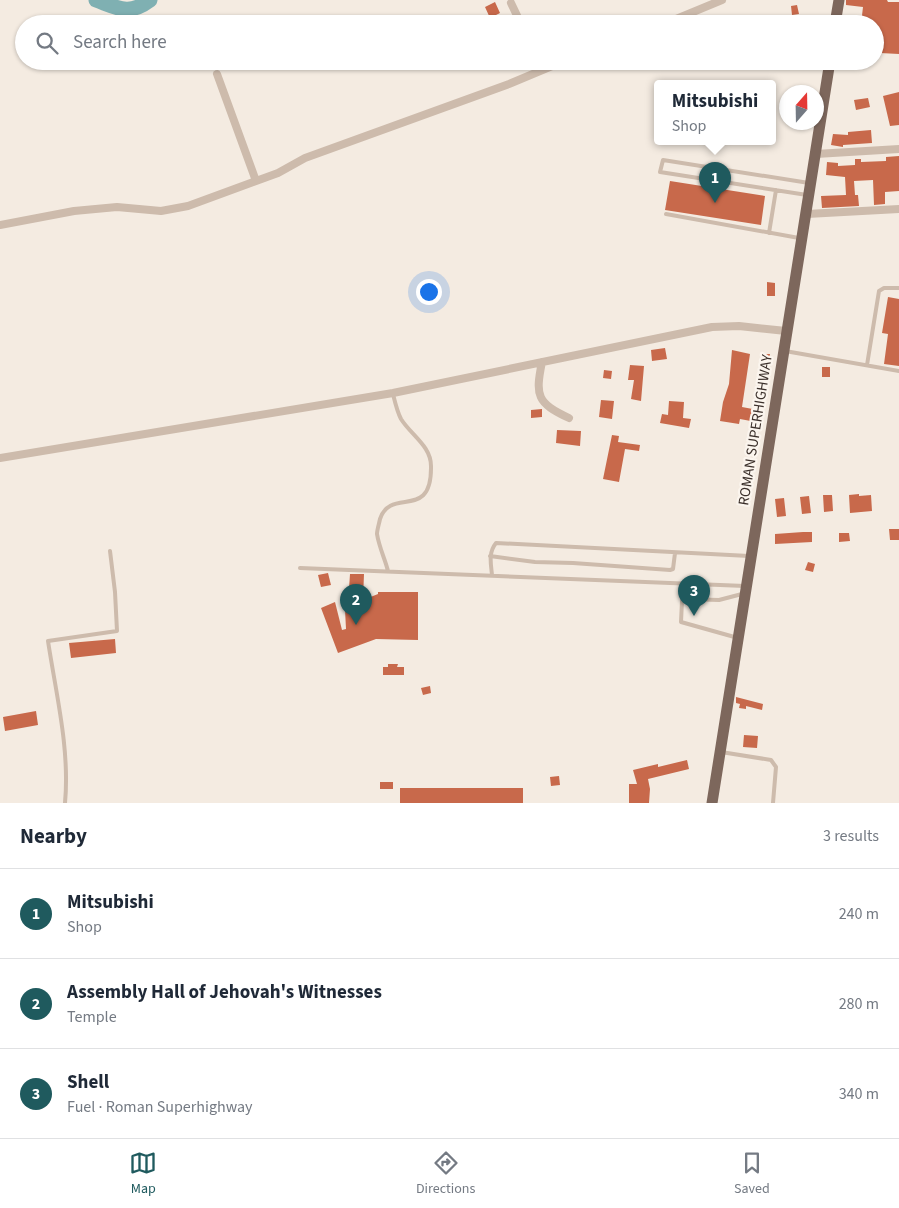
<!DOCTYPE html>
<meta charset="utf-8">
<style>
:root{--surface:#fff;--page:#f2f2f3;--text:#1f2937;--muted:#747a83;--line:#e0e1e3;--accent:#1f5a5e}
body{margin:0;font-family:"Source Sans 3",sans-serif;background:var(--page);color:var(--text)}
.compass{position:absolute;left:779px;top:85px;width:45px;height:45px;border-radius:50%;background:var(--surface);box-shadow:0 1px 4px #0004;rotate:20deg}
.you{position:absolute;left:428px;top:291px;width:18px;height:18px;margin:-12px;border:4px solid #fff;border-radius:50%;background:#1a73e8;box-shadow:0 0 0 8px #1a73e833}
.badge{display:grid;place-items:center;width:32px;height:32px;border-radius:50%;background:var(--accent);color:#fff;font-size:16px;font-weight:700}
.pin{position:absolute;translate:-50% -41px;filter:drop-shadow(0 1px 2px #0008)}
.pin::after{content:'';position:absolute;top:26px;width:18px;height:15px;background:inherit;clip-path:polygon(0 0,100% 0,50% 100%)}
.popup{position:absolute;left:654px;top:80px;width:122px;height:65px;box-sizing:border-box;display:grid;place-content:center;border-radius:5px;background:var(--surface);filter:drop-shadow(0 1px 4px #0005);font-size:16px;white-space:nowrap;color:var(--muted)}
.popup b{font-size:19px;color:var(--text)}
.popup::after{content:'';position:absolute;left:50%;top:100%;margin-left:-10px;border:10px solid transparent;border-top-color:var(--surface)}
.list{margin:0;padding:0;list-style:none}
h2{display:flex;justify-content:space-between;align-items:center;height:65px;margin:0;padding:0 20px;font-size:21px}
h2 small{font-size:16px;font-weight:400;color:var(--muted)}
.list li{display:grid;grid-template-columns:32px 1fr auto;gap:15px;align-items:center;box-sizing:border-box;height:90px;padding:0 20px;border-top:1px solid var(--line)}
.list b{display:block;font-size:19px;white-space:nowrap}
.list p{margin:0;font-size:16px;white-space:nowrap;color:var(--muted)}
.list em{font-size:16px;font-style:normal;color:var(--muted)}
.icon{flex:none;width:28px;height:28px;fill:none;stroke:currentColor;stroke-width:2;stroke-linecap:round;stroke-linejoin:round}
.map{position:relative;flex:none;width:899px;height:803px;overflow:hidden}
.search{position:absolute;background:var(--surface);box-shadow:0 1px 4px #0004;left:15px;right:15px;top:15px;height:55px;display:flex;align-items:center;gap:12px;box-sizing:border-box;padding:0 18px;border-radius:28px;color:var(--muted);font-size:19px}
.sheet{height:335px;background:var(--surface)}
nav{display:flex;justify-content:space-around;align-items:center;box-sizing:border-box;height:70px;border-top:1px solid var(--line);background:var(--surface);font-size:14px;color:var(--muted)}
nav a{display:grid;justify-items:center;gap:2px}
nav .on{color:var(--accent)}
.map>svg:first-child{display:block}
</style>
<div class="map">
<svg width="899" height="803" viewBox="0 0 899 803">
<rect width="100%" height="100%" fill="#f4ebe1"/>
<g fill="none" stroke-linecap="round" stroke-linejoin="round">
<!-- river -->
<path stroke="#7fb0b2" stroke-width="15" d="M96,0C118,8 129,16 150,0"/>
</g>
<!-- building -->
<path fill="#c8694b" d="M846,0H887L888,2H899V54L880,53V43L875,42V24H861L863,7L846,5Z
M495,2L500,13L490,18L485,7Z
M797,5L799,14L792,15L791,6Z
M837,61H853L852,68L837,66Z
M899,92V125L890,126L883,96Z
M868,98L870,107L856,110L854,100Z
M871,130L872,143L843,145V147L831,145L833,134L848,135V132Z
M899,156V191L885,192V204L874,205L873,180L854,181L855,195H858L859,206L822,208L821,196L846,195L845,177L826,175L827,162L838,163V166L855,165V159H861V162L886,161V157Z
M670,181L765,196L761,225L665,210Z
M767,282L775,283V296H767Z
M888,297L899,299V366L884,364L888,334L882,333Z
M665,348L667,359L652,361L651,350Z
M732,350L750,354L742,407L758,410L756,422L740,419L739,424L720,421L723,402L729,384Z
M764,354H770L765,388L758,387Z
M630,365L644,366L641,401L631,399L634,380H628Z
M822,367H830V377H822Z
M604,370L612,371L611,379L603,378Z
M601,400L614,401L612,419L599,417Z
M669,401L684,402L683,418L691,419L689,428L660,423L662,414L668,415Z
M542,409V417L531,418V410Z
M557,430L581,431L580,446L556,443Z
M612,435L619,436L618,442L640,445L639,451L625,449L619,482L603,479Z
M859,494V496L871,495L872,511L850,513L849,495Z
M823,495H832L833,511L824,512Z
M809,496L811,513L802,514L800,497Z
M784,498L786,516L777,517L775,499Z
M889,529H899V540H890Z
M803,532H812V542L775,544V534Z
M839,533H849L850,541L839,542Z
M808,562L815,564L813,572L805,570Z
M328,573L331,585L321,587L318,575Z
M350,574H364L363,600L378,594V592H418V640L376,639L338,653L321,608L335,602L342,630L346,629L344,590L349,589Z
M115,639L116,653L71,658L69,643Z
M388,664H398L397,667H404V675H383V667H388Z
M430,686L431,693L423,695L421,688Z
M736,697L763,704L762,710L746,706V709L739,708L740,704L736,703Z
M36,711L38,725L5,731L3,717Z
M744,735L758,736L757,748L743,747Z
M687,760L689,769L648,779L650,789L649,803H629V784H637L633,770L658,764V767Z
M559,776L560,785L551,786L550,777Z
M380,782H393V789H380Z
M400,788H523V803H400Z"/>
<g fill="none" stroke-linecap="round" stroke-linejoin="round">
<!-- service -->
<path stroke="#cdbbac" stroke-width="4" d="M807,195L660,172L663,160L809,183
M666,214L799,238
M769,233L776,190
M785,351L899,371
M867,365L879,291L884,288H899
M490,556L535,562L573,563L670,570L673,569L675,553
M300,568L745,586
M388,571C385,559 379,547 377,534C377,530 379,524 380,519C391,486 432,522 431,466C431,446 411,435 401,419C397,411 395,402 393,394
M492,575C491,564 488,553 496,543L749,556
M738,638L681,622L682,601L684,599L719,600L742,594
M721,752L771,760L776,767L773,803
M65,803C70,749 56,694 48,641L117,631L115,592L110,551"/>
<!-- minor -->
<path stroke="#cdbbac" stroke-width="8" d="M511,3L521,24
M664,24L722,0
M217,74L256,181
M816,154L899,149
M807,214L899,209
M0,225L74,211L117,207L161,211L188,206L278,173L305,158L509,84L564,61
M542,362C535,396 537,403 569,418
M0,458L393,393L712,327L739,326L786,331"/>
<!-- primary -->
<path stroke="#7d675c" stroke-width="11" d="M835,24L839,0
M712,803L830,61"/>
</g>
<g text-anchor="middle" stroke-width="4.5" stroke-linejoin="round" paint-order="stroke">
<!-- street labels -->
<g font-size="15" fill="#3b302b" stroke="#fbf5ee">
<text transform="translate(755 430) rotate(-81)" y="5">ROMAN SUPERHIGHWAY</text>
</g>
</g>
</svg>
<svg class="compass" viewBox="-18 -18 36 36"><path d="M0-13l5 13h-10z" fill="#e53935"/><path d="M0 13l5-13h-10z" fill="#747a83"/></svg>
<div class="you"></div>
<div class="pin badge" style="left:715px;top:203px">1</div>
<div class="popup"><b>Mitsubishi</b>Shop</div>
<div class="pin badge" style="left:356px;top:625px">2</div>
<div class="pin badge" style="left:694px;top:616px">3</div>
<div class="search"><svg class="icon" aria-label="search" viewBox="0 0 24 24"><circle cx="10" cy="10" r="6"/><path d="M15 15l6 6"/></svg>Search here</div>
</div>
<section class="sheet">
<h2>Nearby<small>3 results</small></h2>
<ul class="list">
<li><span class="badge">1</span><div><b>Mitsubishi</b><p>Shop</p></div><em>240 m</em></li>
<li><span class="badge">2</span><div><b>Assembly Hall of Jehovah's Witnesses</b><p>Temple</p></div><em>280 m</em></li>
<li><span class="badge">3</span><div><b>Shell</b><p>Fuel · Roman Superhighway</p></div><em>340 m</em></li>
</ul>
</section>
<nav>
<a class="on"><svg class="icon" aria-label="map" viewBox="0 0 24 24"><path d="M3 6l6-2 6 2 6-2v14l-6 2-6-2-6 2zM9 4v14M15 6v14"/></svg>Map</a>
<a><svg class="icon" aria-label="directions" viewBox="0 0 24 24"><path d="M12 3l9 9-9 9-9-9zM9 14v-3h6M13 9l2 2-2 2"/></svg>Directions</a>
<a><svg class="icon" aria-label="saved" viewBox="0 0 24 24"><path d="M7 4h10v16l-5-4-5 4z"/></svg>Saved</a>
</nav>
